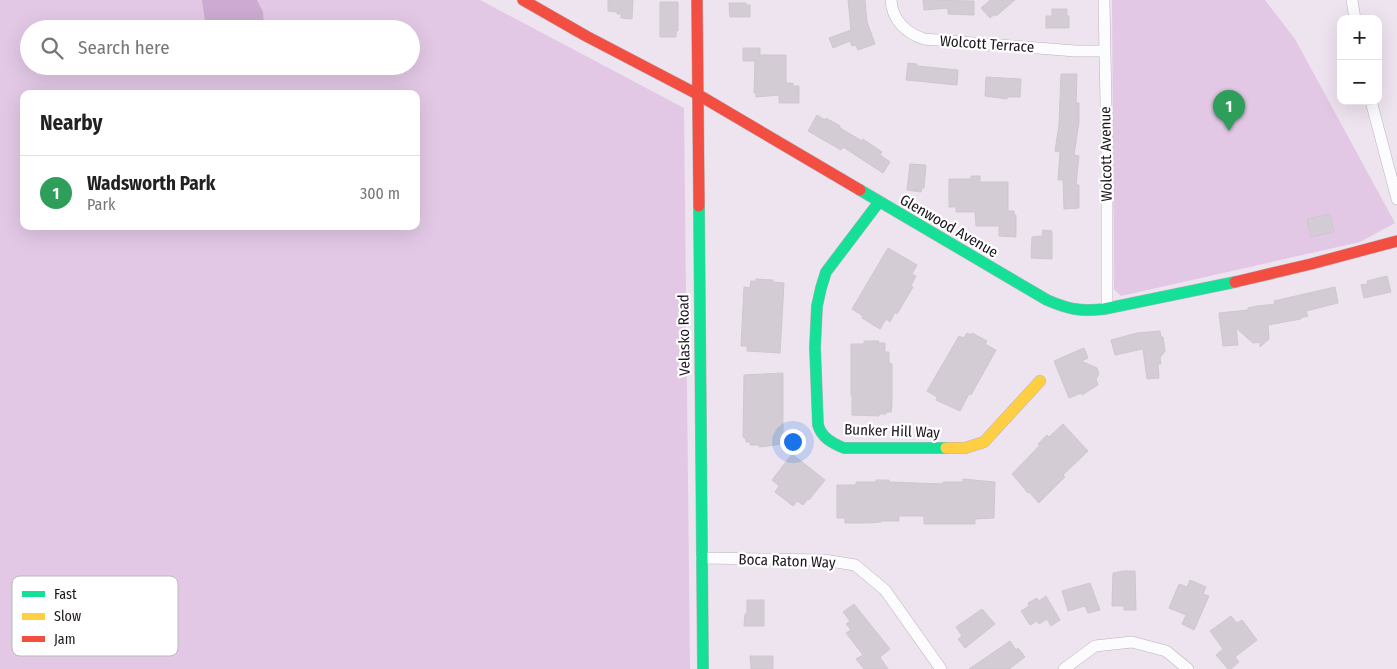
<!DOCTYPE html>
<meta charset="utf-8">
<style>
:root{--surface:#fff;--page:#f6f6f6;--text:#222;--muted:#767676;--line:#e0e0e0;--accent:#ea580c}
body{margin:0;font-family:"Fira Sans Condensed",sans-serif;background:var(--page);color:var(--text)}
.controls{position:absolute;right:15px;top:15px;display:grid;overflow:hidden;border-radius:10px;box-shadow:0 5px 20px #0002}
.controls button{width:45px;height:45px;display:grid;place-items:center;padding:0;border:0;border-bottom:1px solid var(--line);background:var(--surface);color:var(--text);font:25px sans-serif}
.you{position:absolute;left:792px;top:441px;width:18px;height:18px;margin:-12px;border:4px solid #fff;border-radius:50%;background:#1a73e8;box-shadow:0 0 0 8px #1a73e833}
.badge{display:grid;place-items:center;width:32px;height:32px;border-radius:50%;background:var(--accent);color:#fff;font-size:16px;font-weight:700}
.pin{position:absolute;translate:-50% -41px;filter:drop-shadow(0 1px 2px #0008)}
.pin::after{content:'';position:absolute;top:26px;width:18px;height:15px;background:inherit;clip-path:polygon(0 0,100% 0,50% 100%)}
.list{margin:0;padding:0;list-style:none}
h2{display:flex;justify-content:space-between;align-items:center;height:65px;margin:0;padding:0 20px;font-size:21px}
h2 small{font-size:16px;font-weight:400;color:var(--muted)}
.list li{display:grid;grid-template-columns:32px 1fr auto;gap:15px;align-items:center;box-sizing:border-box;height:75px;padding:0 20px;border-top:1px solid var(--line)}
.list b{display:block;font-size:19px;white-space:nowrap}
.list p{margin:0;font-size:16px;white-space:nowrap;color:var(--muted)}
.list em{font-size:16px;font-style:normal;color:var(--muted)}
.icon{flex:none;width:28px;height:28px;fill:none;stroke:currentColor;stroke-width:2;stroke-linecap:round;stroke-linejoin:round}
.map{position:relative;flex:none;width:1397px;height:669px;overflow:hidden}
.search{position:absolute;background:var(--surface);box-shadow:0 5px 20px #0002;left:20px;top:20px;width:400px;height:55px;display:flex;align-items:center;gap:12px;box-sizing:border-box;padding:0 18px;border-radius:28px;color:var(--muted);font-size:19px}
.panel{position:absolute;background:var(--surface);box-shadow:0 5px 20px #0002;left:20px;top:90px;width:400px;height:140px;border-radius:10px}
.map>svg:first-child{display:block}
</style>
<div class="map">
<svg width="1397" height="669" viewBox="0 0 1397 669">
<rect width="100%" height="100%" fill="#eee4f0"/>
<!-- green -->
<path fill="#e2c8e5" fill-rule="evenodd" d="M0,0H480L684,108L690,669H0ZM29,29H411V66H29ZM24,94H416V226H24Z
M1112,0H1265L1295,39L1395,223L1360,242L1121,296L1114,289Z"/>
<!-- water -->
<path fill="#ccaad1" d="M202,0H257L263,12L264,29H206Z"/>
<!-- building -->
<path fill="#d3ccd4" stroke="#cfc7d0" d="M608,0H633L632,19L621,18V14H617V12L608,11Z
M848,0H865L867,22L875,44L858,50L856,45L852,46L850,41L833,48L829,38L851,30Z
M923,0L974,1V15L948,14V8L924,10Z
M990,0H1015L996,16L995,14L990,18L981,8Z
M660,2H678V31H676V37H660Z
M729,3H746V5H750V17H730Z
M1052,9H1067V16H1069V28H1046V16H1052Z
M743,48H760V55H786V83H793V86H799V103H779V95L756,97V93H754L755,61H743Z
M908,63L917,64V66L958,70L957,85L906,80Z
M1061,74H1077L1076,103H1079V122L1074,155L1079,156L1076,185H1079V208L1064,209L1063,180H1058L1060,152L1055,151L1059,125Z
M986,77L1021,79L1020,97H1007V99L985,96Z
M817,115L825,120L826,118L840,126V128L862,141L863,139L882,152L880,155L890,162L883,173L843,147L841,150L808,131Z
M910,164L926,165L924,188H922L921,192L907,190Z
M971,176H980V182H1008V211H1014V215H1016V237L999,236V226H976L975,212H956V207H949V179H971Z
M1330,214L1334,232L1311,237L1307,219Z
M1043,230L1052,231V259L1031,258L1032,237L1042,236Z
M888,248L917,265L912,274L916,276L911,286L913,287L897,314L895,312L890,322L886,319L880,329L862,318L863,316L852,309Z
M1387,276L1391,292L1364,298L1361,285L1368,284L1367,281Z
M756,279L773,280V282L784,283L780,353L747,351V346H741L744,287L750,288L751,281H756Z
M1335,287L1338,303L1306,311L1308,316L1300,318L1301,319L1268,325L1269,339L1260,347V342L1253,343L1236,328L1238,345L1223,346L1219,313L1248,310V308L1257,306L1275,304L1274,301Z
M1160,331L1161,337H1163L1165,351L1160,358L1161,364H1158L1159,378L1147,379L1143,349L1115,355L1111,340L1137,333Z
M967,333L971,335L972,333L987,341L985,344L996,350L971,395L969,394L960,411L936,400L937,397L927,391L959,336L964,338Z
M864,341H879L878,343H885V352H889V363L892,364V405L891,412H886V414H879V416L852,415V395H851V344H864Z
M1084,348L1088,358L1081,361L1097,368L1099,374L1096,379L1098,385L1082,395L1081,393L1069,398L1054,361Z
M783,373V444L759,447V445H750V442H746V439L743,437L744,375Z
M1063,424L1088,451L1063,475L1065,477L1039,503L1029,492L1028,493L1012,474L1040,445L1038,444L1047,435L1049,437Z
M792,454L825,480L809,500L808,499L803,505L797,501L793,506L775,492L779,486L772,480Z
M963,479L995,482L994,518L975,519V524H924V516H899V521H881V522L868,523H845V518H837V485H856V482H876V480H889V482L943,484V482H963Z
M1123,571H1135L1136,610H1124V606H1112L1113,573Z
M1190,580L1206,587L1203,594L1209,596L1194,630L1182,624L1186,615L1169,608L1179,584L1187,587Z
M1090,583L1100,610L1088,613L1085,606L1068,611L1062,591Z
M1046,596L1060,620L1051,626L1047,619L1039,624L1037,621L1030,625L1021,611L1029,606L1028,603L1037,598L1039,601Z
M747,600H764V626H744L745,614H747Z
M854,604L890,649L880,657L888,669H864L856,659L863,655L846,633L851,630L846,624L850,621L843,612Z
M982,609L995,624L965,648L958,639L962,636L956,627Z
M1231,616L1237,623L1242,620L1257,640L1235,657L1239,662L1231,669H1228L1216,655L1223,649L1210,631Z
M1010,641L1016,650L1018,648L1025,657L1009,669H969Z
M750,656H773V669H751Z"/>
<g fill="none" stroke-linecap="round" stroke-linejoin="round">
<defs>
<path id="street" d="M891,0C892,20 906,33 924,39L1075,51H1105
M1104,0L1107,159V308
M1352,0L1355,19
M1371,101L1397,199
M702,558L824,560L855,565L885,590L941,669
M1064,669L1095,646L1132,642L1166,651L1188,669"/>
<path id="fast" d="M860,190L1047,300C1068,309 1081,312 1104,309L1235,282
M879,202L826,272L821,288L817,306L815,347L818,425C822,438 832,443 844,448H946
M699,206L703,669"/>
<path id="slow" d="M946,448H965L984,442L1040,381"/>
<path id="jam" d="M523,0L586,36L697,94L860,190
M697,0L699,206
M1235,282L1311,264L1397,241"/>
</defs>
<!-- street casing -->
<use href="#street" stroke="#b9b2bb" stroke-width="12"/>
<!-- fast casing -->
<use href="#fast" stroke="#b9b2bb" stroke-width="12"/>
<!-- slow casing -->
<use href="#slow" stroke="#b9b2bb" stroke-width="12"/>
<!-- jam casing -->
<use href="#jam" stroke="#b9b2bb" stroke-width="12"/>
<!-- street -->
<use href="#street" stroke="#fcfbfd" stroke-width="11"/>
<!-- fast -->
<use href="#fast" stroke="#16e098" stroke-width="11"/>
<!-- slow -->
<use href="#slow" stroke="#ffcf43" stroke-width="11"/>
<!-- jam -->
<use href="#jam" stroke="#f24e42" stroke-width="11"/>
</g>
<g text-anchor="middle" stroke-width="4.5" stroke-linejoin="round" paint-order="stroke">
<!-- street labels -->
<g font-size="15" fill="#1d161d" stroke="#fff">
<text transform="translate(987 44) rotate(4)" y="5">Wolcott Terrace</text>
<text transform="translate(1106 154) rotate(-91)" y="5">Wolcott Avenue</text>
<text transform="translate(949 226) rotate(30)" y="5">Glenwood Avenue</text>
<text transform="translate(684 335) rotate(-91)" y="5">Velasko Road</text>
<text transform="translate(892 431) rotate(2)" y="5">Bunker Hill Way</text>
<text transform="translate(787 561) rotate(2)" y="5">Boca Raton Way</text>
</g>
</g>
<!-- legend -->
<rect x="12" y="576" width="166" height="80" rx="8" fill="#fff" stroke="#bbb9bb" stroke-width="1"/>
<rect x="22" y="591" width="23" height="6" fill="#16e098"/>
<rect x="22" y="613" width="23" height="7" fill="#ffcf43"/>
<rect x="22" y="636" width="23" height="6" fill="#f24e42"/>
<g font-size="14" fill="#1d161d">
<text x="54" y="599">Fast</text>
<text x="54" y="621">Slow</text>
<text x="54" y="644">Jam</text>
</g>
</svg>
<div class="controls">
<button>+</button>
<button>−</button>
</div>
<div class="you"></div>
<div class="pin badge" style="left:1229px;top:131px;background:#2e9e5b">1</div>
<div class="search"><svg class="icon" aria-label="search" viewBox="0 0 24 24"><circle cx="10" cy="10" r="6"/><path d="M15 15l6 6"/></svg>Search here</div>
<section class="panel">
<h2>Nearby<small></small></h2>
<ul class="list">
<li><span class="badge" style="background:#2e9e5b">1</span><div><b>Wadsworth Park</b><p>Park</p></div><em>300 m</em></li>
</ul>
</section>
</div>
